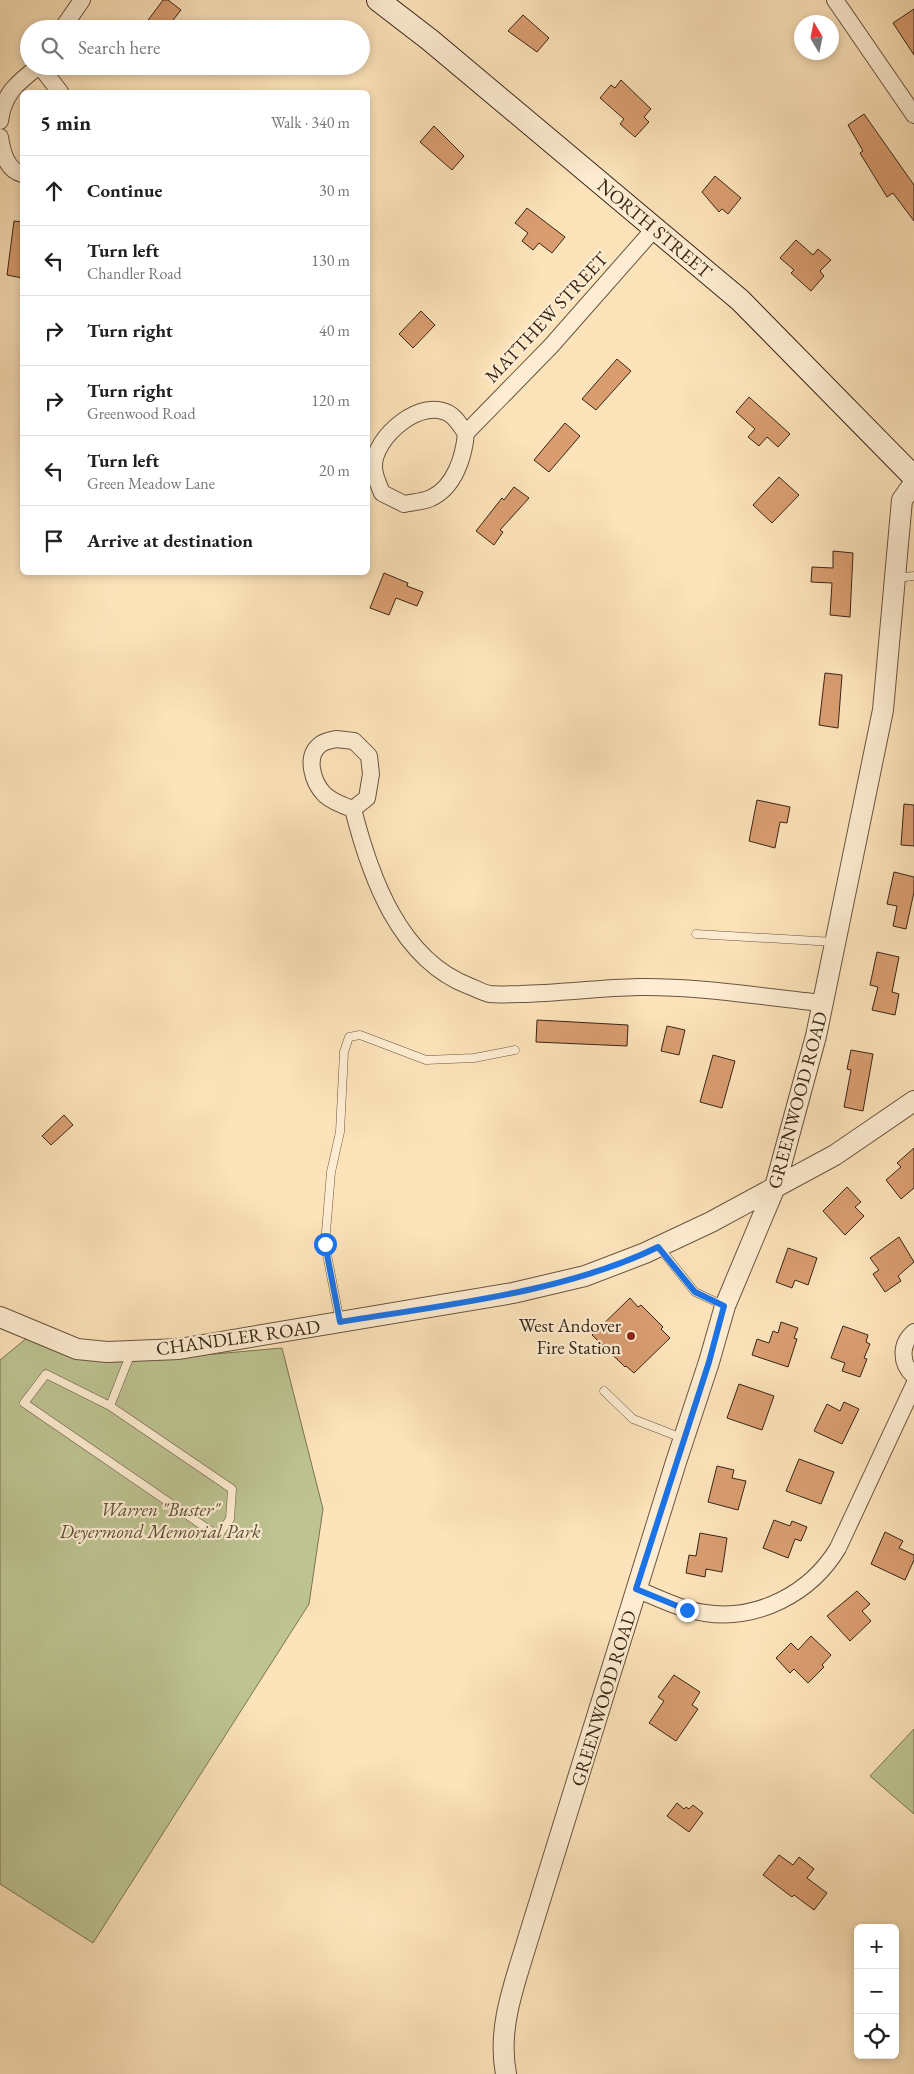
<!DOCTYPE html>
<meta charset="utf-8">
<style>
:root{--surface:#fff;--page:#f2f2f2;--text:#202124;--muted:#757577;--line:#e0e0e0}
body{margin:0;font-family:"EB Garamond",serif;background:var(--page);color:var(--text)}
.controls{position:absolute;right:15px;bottom:15px;display:grid;overflow:hidden;border-radius:8px;box-shadow:0 2px 8px #0003}
.controls button{width:45px;height:45px;display:grid;place-items:center;padding:0;border:0;border-bottom:1px solid var(--line);background:var(--surface);color:var(--text);font:25px sans-serif}
.compass{position:absolute;left:794px;top:15px;width:45px;height:45px;border-radius:50%;background:var(--surface);box-shadow:0 2px 8px #0003;rotate:350deg}
.stop{position:absolute;width:15px;height:15px;margin:-11px;border:4px solid #1a73e8;border-radius:50%;background:#fff}
.stop.end{background:#1a73e8;border-color:#fff;box-shadow:0 1px 5px #0008}
.list{margin:0;padding:0;list-style:none}
h2{display:flex;justify-content:space-between;align-items:center;height:65px;margin:0;padding:0 20px;font-size:21px}
h2 small{font-size:16px;font-weight:400;color:var(--muted)}
.list li{display:grid;grid-template-columns:32px 1fr auto;gap:15px;align-items:center;box-sizing:border-box;height:70px;padding:0 20px;border-top:1px solid var(--line)}
.list b{display:block;font-size:19px;white-space:nowrap}
.list p{margin:0;font-size:16px;white-space:nowrap;color:var(--muted)}
.list em{font-size:16px;font-style:normal;color:var(--muted)}
.icon{flex:none;width:28px;height:28px;fill:none;stroke:currentColor;stroke-width:2;stroke-linecap:round;stroke-linejoin:round}
.map{position:relative;flex:none;width:914px;height:2074px;overflow:hidden}
.search{position:absolute;background:var(--surface);box-shadow:0 2px 8px #0003;left:20px;top:20px;width:350px;height:55px;display:flex;align-items:center;gap:12px;box-sizing:border-box;padding:0 18px;border-radius:28px;color:var(--muted);font-size:19px}
.panel{position:absolute;background:var(--surface);box-shadow:0 2px 8px #0003;left:20px;top:90px;width:350px;height:485px;border-radius:8px}
.map>svg:first-child{display:block}
</style>
<div class="map">
<svg width="914" height="2074" viewBox="0 0 914 2074">
<rect width="100%" height="100%" fill="#fde3ba"/>
<filter id="stains"><feTurbulence type="fractalNoise" baseFrequency=".004" numOctaves="4"/><feColorMatrix values="0 0 0 0 .2 0 0 0 0 .09 0 0 0 0 .02 0 0 0 .5 -.17"/></filter>
<radialGradient id="worn" r=".72"><stop offset=".6" stop-color="#630" stop-opacity="0"/><stop offset="1" stop-color="#630" stop-opacity=".3"/></radialGradient>
<!-- green -->
<path fill="#bdc492" stroke="#7a7454" d="M28,1337L147,1360L282,1348L323,1509L309,1604L93,1943L0,1884V1360Z
M914,1729V1814L870,1776Z"/>
<!-- building -->
<path fill="#d99d70" stroke="#382517" d="M163,0H168L181,10L166,29H154L146,23Z
M914,9V55L893,23Z
M523,15L549,38L537,52L508,31Z
M621,80L651,109L644,117L649,122L635,137L620,124L624,119L600,98L611,85L615,88Z
M864,114L914,185V221L893,193L887,197L860,153L863,151L848,125Z
M434,126L464,156L452,170L420,142Z
M715,176L741,198L728,214L722,209L719,212L702,192Z
M527,208L565,237L552,253L539,243L533,250L522,241L528,233L515,223Z
M14,221L22,222V278L7,275Z
M796,240L813,255L818,249L831,260L820,271L824,276L811,291L791,273L794,270L780,258Z
M421,311L435,325L413,348L399,334Z
M617,359L631,371L596,410L582,399Z
M749,397L790,434L778,447L767,437L759,446L748,437L755,429L736,412Z
M565,423L580,436L549,472L534,460Z
M779,477L799,495L772,523L753,505Z
M514,487L529,498L500,530L503,532L494,545L476,531L502,498L504,500Z
M833,551L853,553L850,617L830,615L832,583L811,582L812,567L833,568Z
M384,573L408,583L407,586L423,592L417,606L396,598L389,615L370,608Z
M825,673L842,675L838,728L819,725Z
M757,800L790,807L787,823L780,822L775,848L749,841Z
M904,804L914,805V846L901,845Z
M894,872L914,877V892L906,929L893,926L897,906L887,904Z
M877,952L899,957L892,992L899,994L895,1015L872,1010L878,987L870,985Z
M537,1020L628,1025L627,1046L536,1042Z
M667,1026L685,1030L679,1055L661,1051Z
M851,1050L873,1054L863,1111L844,1107L851,1070L847,1069Z
M713,1055L735,1061L722,1108L700,1102Z
M64,1115L73,1125L51,1145L42,1136Z
M914,1148V1188L901,1199L886,1180L901,1167L897,1163Z
M847,1187L861,1202L855,1207L864,1216L845,1235L823,1211Z
M899,1237L914,1262L898,1276L901,1281L885,1292L873,1274L879,1270L870,1258Z
M788,1248L817,1258L808,1285L795,1280L792,1288L776,1282Z
M630,1298L638,1307L641,1305L663,1327L661,1329L670,1338L634,1373L626,1366L625,1367L592,1335Z
M781,1322L798,1328L794,1338L797,1339L788,1367L752,1355L757,1339L769,1343L773,1331L778,1333Z
M843,1326L868,1335L866,1342L870,1344L864,1358L867,1359L860,1377L842,1371L845,1363L831,1358Z
M739,1384L774,1396L762,1430L727,1418Z
M844,1402L859,1409L842,1444L814,1431L827,1404L840,1411Z
M799,1459L834,1472L821,1504L786,1491Z
M717,1466L734,1470L732,1478L746,1481L738,1510L708,1502Z
M774,1520L790,1526L792,1521L807,1527L801,1541L795,1539L788,1558L763,1548Z
M885,1532L903,1541L899,1548L914,1555V1560L905,1580L871,1564Z
M700,1533L727,1538L722,1572L706,1569L705,1577L686,1573L689,1555L696,1556Z
M857,1591L870,1604L862,1611L871,1621L850,1641L827,1616Z
M811,1636L831,1655L822,1665L824,1667L808,1683L794,1669L790,1673L776,1658L791,1643L798,1650Z
M674,1675L700,1692L692,1705L698,1709L676,1741L649,1723L664,1701L658,1697Z
M677,1803L684,1809L686,1807L689,1809L693,1805L703,1813L689,1832L667,1816Z
M779,1855L793,1865L799,1857L814,1869L807,1878L827,1893L814,1910L794,1895L792,1897L763,1875Z"/>
<g fill="none" stroke-linecap="round" stroke-linejoin="round">
<defs>
<path id="service" d="M896,578L914,576
M696,934L834,942
M659,1247L695,1292L725,1306
M340,1322L325,1244L331,1172L340,1132L344,1052L349,1037L360,1035L426,1060L474,1058L515,1050
M604,1391L633,1419L682,1438
M110,1406L46,1374L24,1403L218,1536L230,1519L232,1489L110,1406L131,1353"/>
<path id="minor" d="M835,0L914,115
M62,29L82,0
M40,66L60,92
M0,121C3,94 18,82 39,66
M0,137C2,151 6,170 22,174
M466,433C464,456 455,487 431,498C423,502 412,502 404,504L382,493C379,485 374,476 374,467C373,437 423,395 451,415C457,419 461,427 466,433L551,346L655,228
M336,739L354,741L369,756L371,774L367,798L353,809C344,806 333,802 325,795C313,783 304,756 321,744C325,741 332,740 336,739Z
M353,809C370,876 399,959 469,986C475,988 483,993 490,994C499,995 511,994 520,994C560,993 599,988 638,987C699,986 762,997 823,1003
M914,1332C900,1344 900,1363 914,1376
M636,1589C659,1598 681,1610 705,1613C758,1621 811,1593 838,1548L914,1385"/>
<path id="tertiary" d="M0,1317L77,1349L107,1352L179,1349L513,1293L585,1276L645,1253L711,1222L835,1155L914,1101
M506,2074C497,2027 515,1983 528,1939L676,1462L709,1362L725,1306L775,1187L816,1036L883,710L902,500L914,483"/>
<path id="secondary" d="M378,0L430,40L740,300L914,477"/>
</defs>
<!-- service casing -->
<use href="#service" stroke="#695440" stroke-width="9"/>
<!-- minor casing -->
<use href="#minor" stroke="#695440" stroke-width="18"/>
<!-- tertiary casing -->
<use href="#tertiary" stroke="#695440" stroke-width="22"/>
<!-- secondary casing -->
<use href="#secondary" stroke="#382517" stroke-width="24"/>
<!-- service -->
<use href="#service" stroke="#feedd2" stroke-width="8"/>
<!-- minor -->
<use href="#minor" stroke="#feedd2" stroke-width="16"/>
<!-- tertiary -->
<use href="#tertiary" stroke="#feedd2" stroke-width="20"/>
<!-- secondary -->
<use href="#secondary" stroke="#feedd2" stroke-width="22"/>
</g>
<g fill="none" stroke-linecap="round" stroke-linejoin="round">
<!-- route -->
<path stroke="#1a73e8" stroke-width="6" d="M325,1244L340,1322C443,1305 564,1293 658,1247L695,1292L724,1306L709,1362L636,1589L687,1610"/>
</g>
<!-- markers -->
<circle fill="#8f2418" stroke="#feedd2" stroke-width="2" cx="631" cy="1336" r="5"/>
<g text-anchor="middle" stroke-width="4.5" stroke-linejoin="round" paint-order="stroke">
<!-- street labels -->
<g font-size="19" fill="#382517" stroke="#feedd2">
<text transform="translate(655 228) rotate(40)" y="7">NORTH STREET</text>
<text transform="translate(546 317) rotate(-47)" y="7">MATTHEW STREET</text>
<text transform="translate(797 1100) rotate(-75)" y="7">GREENWOOD ROAD</text>
<text transform="translate(238 1337) rotate(-8)" y="7">CHANDLER ROAD</text>
<text transform="translate(603 1698) rotate(-73)" y="7">GREENWOOD ROAD</text>
</g>
<!-- poi labels -->
<g font-size="19" fill="#382517" stroke="#feedd2" text-anchor="end">
<text x="621" y="1332">West Andover<tspan x="621" dy="22">Fire Station</tspan></text>
</g>
<!-- park labels -->
<g font-size="19" font-style="italic" fill="#594d36" stroke="#feedd2">
<text x="160" y="1516">Warren "Buster"<tspan x="160" dy="22">Deyermond Memorial Park</tspan></text>
</g>
</g>
<rect width="100%" height="100%" filter="url(#stains)"/>
<rect width="100%" height="100%" fill="url(#worn)"/>
</svg>
<div class="controls">
<button>+</button>
<button>−</button>
<button><svg class="icon" aria-label="locate" viewBox="0 0 24 24"><circle cx="12" cy="12" r="6"/><path d="M12 2v4M12 18v4M2 12h4M18 12h4"/></svg></button>
</div>
<svg class="compass" viewBox="-18 -18 36 36"><path d="M0-13l5 13h-10z" fill="#e53935"/><path d="M0 13l5-13h-10z" fill="#757577"/></svg>
<div class="stop" style="left:325px;top:1244px"></div>
<div class="stop end" style="left:687px;top:1610px"></div>
<div class="search"><svg class="icon" aria-label="search" viewBox="0 0 24 24"><circle cx="10" cy="10" r="6"/><path d="M15 15l6 6"/></svg>Search here</div>
<section class="panel">
<h2>5 min<small>Walk · 340 m</small></h2>
<ul class="list">
<li><svg class="icon" aria-label="ahead" viewBox="0 0 24 24"><path d="M12 20V5M6 11l6-6 6 6"/></svg><div><b>Continue</b></div><em>30 m</em></li>
<li><svg class="icon" aria-label="left" viewBox="0 0 24 24"><path d="M17 20v-9H6M10 6l-5 5 5 5"/></svg><div><b>Turn left</b><p>Chandler Road</p></div><em>130 m</em></li>
<li><svg class="icon" aria-label="right" viewBox="0 0 24 24"><path d="M7 20v-9h11M14 6l5 5-5 5"/></svg><div><b>Turn right</b></div><em>40 m</em></li>
<li><svg class="icon" aria-label="right" viewBox="0 0 24 24"><path d="M7 20v-9h11M14 6l5 5-5 5"/></svg><div><b>Turn right</b><p>Greenwood Road</p></div><em>120 m</em></li>
<li><svg class="icon" aria-label="left" viewBox="0 0 24 24"><path d="M17 20v-9H6M10 6l-5 5 5 5"/></svg><div><b>Turn left</b><p>Green Meadow Lane</p></div><em>20 m</em></li>
<li><svg class="icon" aria-label="arrive" viewBox="0 0 24 24"><path d="M6 21V4h12l-3 4 3 4H6"/></svg><div><b>Arrive at destination</b></div></li>
</ul>
</section>
</div>
